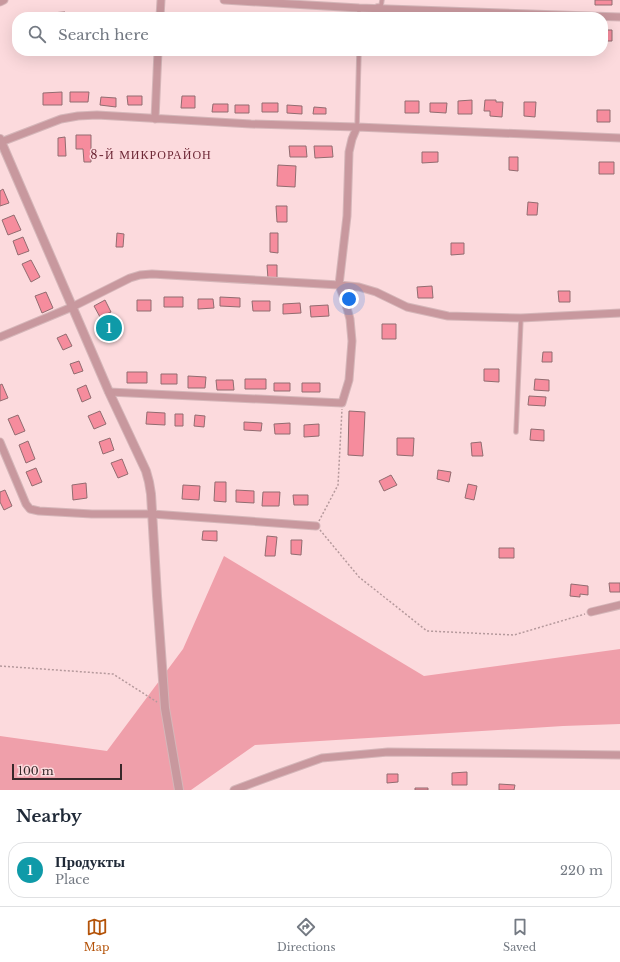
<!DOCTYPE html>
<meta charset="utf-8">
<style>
:root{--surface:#fff;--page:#f2f2f3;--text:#1f2937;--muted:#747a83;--line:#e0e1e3;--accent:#b45309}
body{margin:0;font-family:"Libre Baskerville",serif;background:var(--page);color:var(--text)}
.scale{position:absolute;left:12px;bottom:10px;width:110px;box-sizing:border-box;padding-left:4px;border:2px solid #38282a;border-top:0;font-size:11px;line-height:14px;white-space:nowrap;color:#38282a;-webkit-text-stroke:3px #fcdadd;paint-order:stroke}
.you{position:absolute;left:349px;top:299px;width:14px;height:14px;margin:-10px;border:3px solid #fff;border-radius:50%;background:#1a73e8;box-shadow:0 0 0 6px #1a73e833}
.badge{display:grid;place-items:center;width:26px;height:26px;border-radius:50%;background:var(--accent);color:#fff;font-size:13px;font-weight:700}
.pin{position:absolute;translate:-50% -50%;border:2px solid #fff;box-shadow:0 1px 4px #0006}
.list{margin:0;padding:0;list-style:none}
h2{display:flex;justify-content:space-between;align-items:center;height:52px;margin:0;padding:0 16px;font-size:17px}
h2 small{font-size:13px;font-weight:400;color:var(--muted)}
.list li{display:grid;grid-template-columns:26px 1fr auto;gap:12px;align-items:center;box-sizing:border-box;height:56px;margin:0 8px 8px;padding:0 8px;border:1px solid var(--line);border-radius:16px}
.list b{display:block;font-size:15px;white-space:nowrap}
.list p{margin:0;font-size:13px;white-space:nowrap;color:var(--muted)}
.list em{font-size:13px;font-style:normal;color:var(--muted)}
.icon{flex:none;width:22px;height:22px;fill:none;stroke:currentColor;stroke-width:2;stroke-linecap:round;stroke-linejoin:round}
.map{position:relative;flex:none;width:620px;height:790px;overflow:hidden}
.search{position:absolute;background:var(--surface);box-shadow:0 4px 16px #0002;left:12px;right:12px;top:12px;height:44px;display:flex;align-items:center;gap:10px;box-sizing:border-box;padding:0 14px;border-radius:16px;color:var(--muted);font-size:15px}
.sheet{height:116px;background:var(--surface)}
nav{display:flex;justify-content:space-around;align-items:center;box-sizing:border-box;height:56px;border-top:1px solid var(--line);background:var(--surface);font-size:11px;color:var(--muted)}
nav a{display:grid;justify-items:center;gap:2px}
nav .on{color:var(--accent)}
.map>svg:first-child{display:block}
</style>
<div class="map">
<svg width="620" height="790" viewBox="0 0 620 790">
<rect width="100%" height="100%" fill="#fcdadd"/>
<!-- green -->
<path fill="#ef9faa" d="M224,556L424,676L620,649V724L563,726L255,745L191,790H0V736L107,751L183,649Z"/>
<!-- building -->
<path fill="#f68c9d" stroke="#916c70" d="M595,0H612V5H595Z
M65,12V17H50V13Z
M30,13L32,17H22Z
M76,15H91V17H76Z
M603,30H612V41H603Z
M62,92V105H43V93Z
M70,92H89L88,102H70Z
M127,96H142V105H128Z
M182,96H195V108H181Z
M101,97L116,98V107L100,105Z
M472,100V114H458V101Z
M485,100H496V102H503L502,117L490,116V111H484Z
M405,101H419V113H405Z
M524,102H536L535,117L524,116Z
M262,103H278V112H262Z
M430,103H447L446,113L430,112Z
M213,104H228V112H212Z
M235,105H249V113H235Z
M287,105L302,106V114L287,113Z
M314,107L326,108V114H313Z
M597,110H610V122H597Z
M76,135H91V162H84L83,149H76Z
M65,137L66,156H58V138Z
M289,146H306L307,157H290Z
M314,146H332L333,157L315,158Z
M422,152H438V162L422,163Z
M509,157H518V171L509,170Z
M599,162H614V174H599Z
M278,165L296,166L295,187L277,186Z
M3,189L9,203L0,206V191Z
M528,202L538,203L537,215H527Z
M276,206H287V222H277Z
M14,215L21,230L8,235L2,220Z
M117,233L124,234L123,247H116Z
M270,233H278V253L270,252Z
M23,237L29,251L18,255L13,241Z
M451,243H464V254L451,255Z
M31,260L40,277L31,282L22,264Z
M267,265H277V279H268Z
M432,286L433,298H418L417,287Z
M558,291H570V302H559Z
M46,292L53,308L42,313L35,296Z
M164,297H183V307H164Z
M220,297L240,298V307L220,306Z
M198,299H213L214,308L198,309Z
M105,300L111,312L100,317L94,306Z
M137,300H151V311H137Z
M252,301H270V311H253Z
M300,303L301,313L283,314V304Z
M328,305L329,316L311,317L310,306Z
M114,317L119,335L105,339L100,321Z
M382,324H396V339H382Z
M66,334L72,346L63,350L57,338Z
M543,352H552V362H542Z
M79,361L83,371L74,374L70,364Z
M484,369H499V382L484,381Z
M127,372H147V383H127Z
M161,374H177V384H161Z
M188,376L206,377L205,388H188Z
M245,379H266V389H245Z
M535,379L549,380V391L534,390Z
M216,380H233L234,390H217Z
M274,383H290V391H274Z
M302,383H320V392H302Z
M2,384L8,398L0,401V385Z
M86,385L91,398L82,402L77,389Z
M529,396L546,397L545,406L528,405Z
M100,411L106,424L94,429L88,416Z
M349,411L365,412L363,456L348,455Z
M147,412L165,413V425L146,424Z
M175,414H183V426H175Z
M18,415L25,431L15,435L8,419Z
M195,415L205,416L204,427L194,426Z
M244,422L262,423L261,431L244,430Z
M290,423V434H275L274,424Z
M319,424V436L304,437V425Z
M531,429L544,430V441L530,440Z
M110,438L114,450L103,454L99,442Z
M397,438H414L413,456L397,455Z
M28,441L35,459L26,463L19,445Z
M481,442L483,456H472L471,443Z
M122,459L128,474L118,478L111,463Z
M36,468L42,482L32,486L26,472Z
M438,470L451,472L449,482L437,479Z
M391,475L397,485L384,491L379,481Z
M215,482H226V502L214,501Z
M86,483L87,498L73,500L72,485Z
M468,484L477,486L474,500L465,498Z
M183,485L200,486L199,500L182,499Z
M5,490L12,506L4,510L0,502V492Z
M236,490L254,491V503L236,502Z
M263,492H280L279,506H262Z
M293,495H308V505H294Z
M203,531H217V541L202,540Z
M267,536L277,537L275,556H265Z
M291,540H302L301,555L291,554Z
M499,548H514V558H499Z
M609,583H620V592H610Z
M571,584L588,586V595L580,594V597L570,596Z
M467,772V785H452V773Z
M387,774H398V782L387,783Z
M499,784L515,785L514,790H499Z
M415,788H428V790H415Z"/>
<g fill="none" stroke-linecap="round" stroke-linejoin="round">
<defs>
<path id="service" d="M377,6H381L382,0
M359,17V8
M357,127L359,51
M516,432L521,318"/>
<path id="minor" d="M224,0L359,8L620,17
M0,2L4,0
M160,17L161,0
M155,119L158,51
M357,127L352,139L349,152L347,216L339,285L359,287L376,292L407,307L448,316L521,318L620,313
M1,142L61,119L78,116L97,115L251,124L357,127L620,138
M0,337L72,307L130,278L140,275L152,274L339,285L345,301L350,319L352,341L349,380L342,403L109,392
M0,442L26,504L30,509L39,511L92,514H152L316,526
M591,612L620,605
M234,790L277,774L322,758L388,752L620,755"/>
<path id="tertiary" d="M0,139L109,392L146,471L149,482L151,494L157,596L165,708L179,790"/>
</defs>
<!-- service casing -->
<use href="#service" stroke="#d5b6b9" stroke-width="5.5"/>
<!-- minor casing -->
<use href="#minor" stroke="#d5b6b9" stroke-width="9"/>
<!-- tertiary casing -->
<use href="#tertiary" stroke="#d5b6b9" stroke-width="10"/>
<!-- path -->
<path stroke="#b5999c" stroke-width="1.5" stroke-dasharray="2 2" stroke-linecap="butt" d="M319,521L338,485L342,409
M320,530L359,577L427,631L514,635L585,614
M0,666L113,674L157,702"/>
<!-- service -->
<use href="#service" stroke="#c8989e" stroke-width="3.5"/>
<!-- minor -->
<use href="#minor" stroke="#c8989e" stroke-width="7"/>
<!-- tertiary -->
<use href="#tertiary" stroke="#c8989e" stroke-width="8"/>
</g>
<g text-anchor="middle" stroke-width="3" stroke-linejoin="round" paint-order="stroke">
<!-- neighbourhood labels -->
<g font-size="12" letter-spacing="1" fill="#6d2735" stroke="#fcdadd">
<text x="151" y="159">8-Й МИКРОРАЙОН</text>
</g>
</g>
</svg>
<div class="scale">100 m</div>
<div class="you"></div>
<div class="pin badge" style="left:109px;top:328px;background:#0f9aa8">1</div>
<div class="search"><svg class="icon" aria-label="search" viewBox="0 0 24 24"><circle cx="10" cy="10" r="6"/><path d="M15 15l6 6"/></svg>Search here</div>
</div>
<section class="sheet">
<h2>Nearby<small></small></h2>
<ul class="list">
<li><span class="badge" style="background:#0f9aa8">1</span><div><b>Продукты</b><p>Place</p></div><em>220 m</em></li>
</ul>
</section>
<nav>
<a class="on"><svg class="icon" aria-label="map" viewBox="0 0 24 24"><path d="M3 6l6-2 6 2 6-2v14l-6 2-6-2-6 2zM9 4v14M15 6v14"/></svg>Map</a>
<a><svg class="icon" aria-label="directions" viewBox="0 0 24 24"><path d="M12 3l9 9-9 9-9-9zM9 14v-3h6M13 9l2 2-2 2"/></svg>Directions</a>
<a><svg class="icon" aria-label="saved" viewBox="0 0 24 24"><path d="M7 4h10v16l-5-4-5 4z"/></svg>Saved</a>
</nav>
